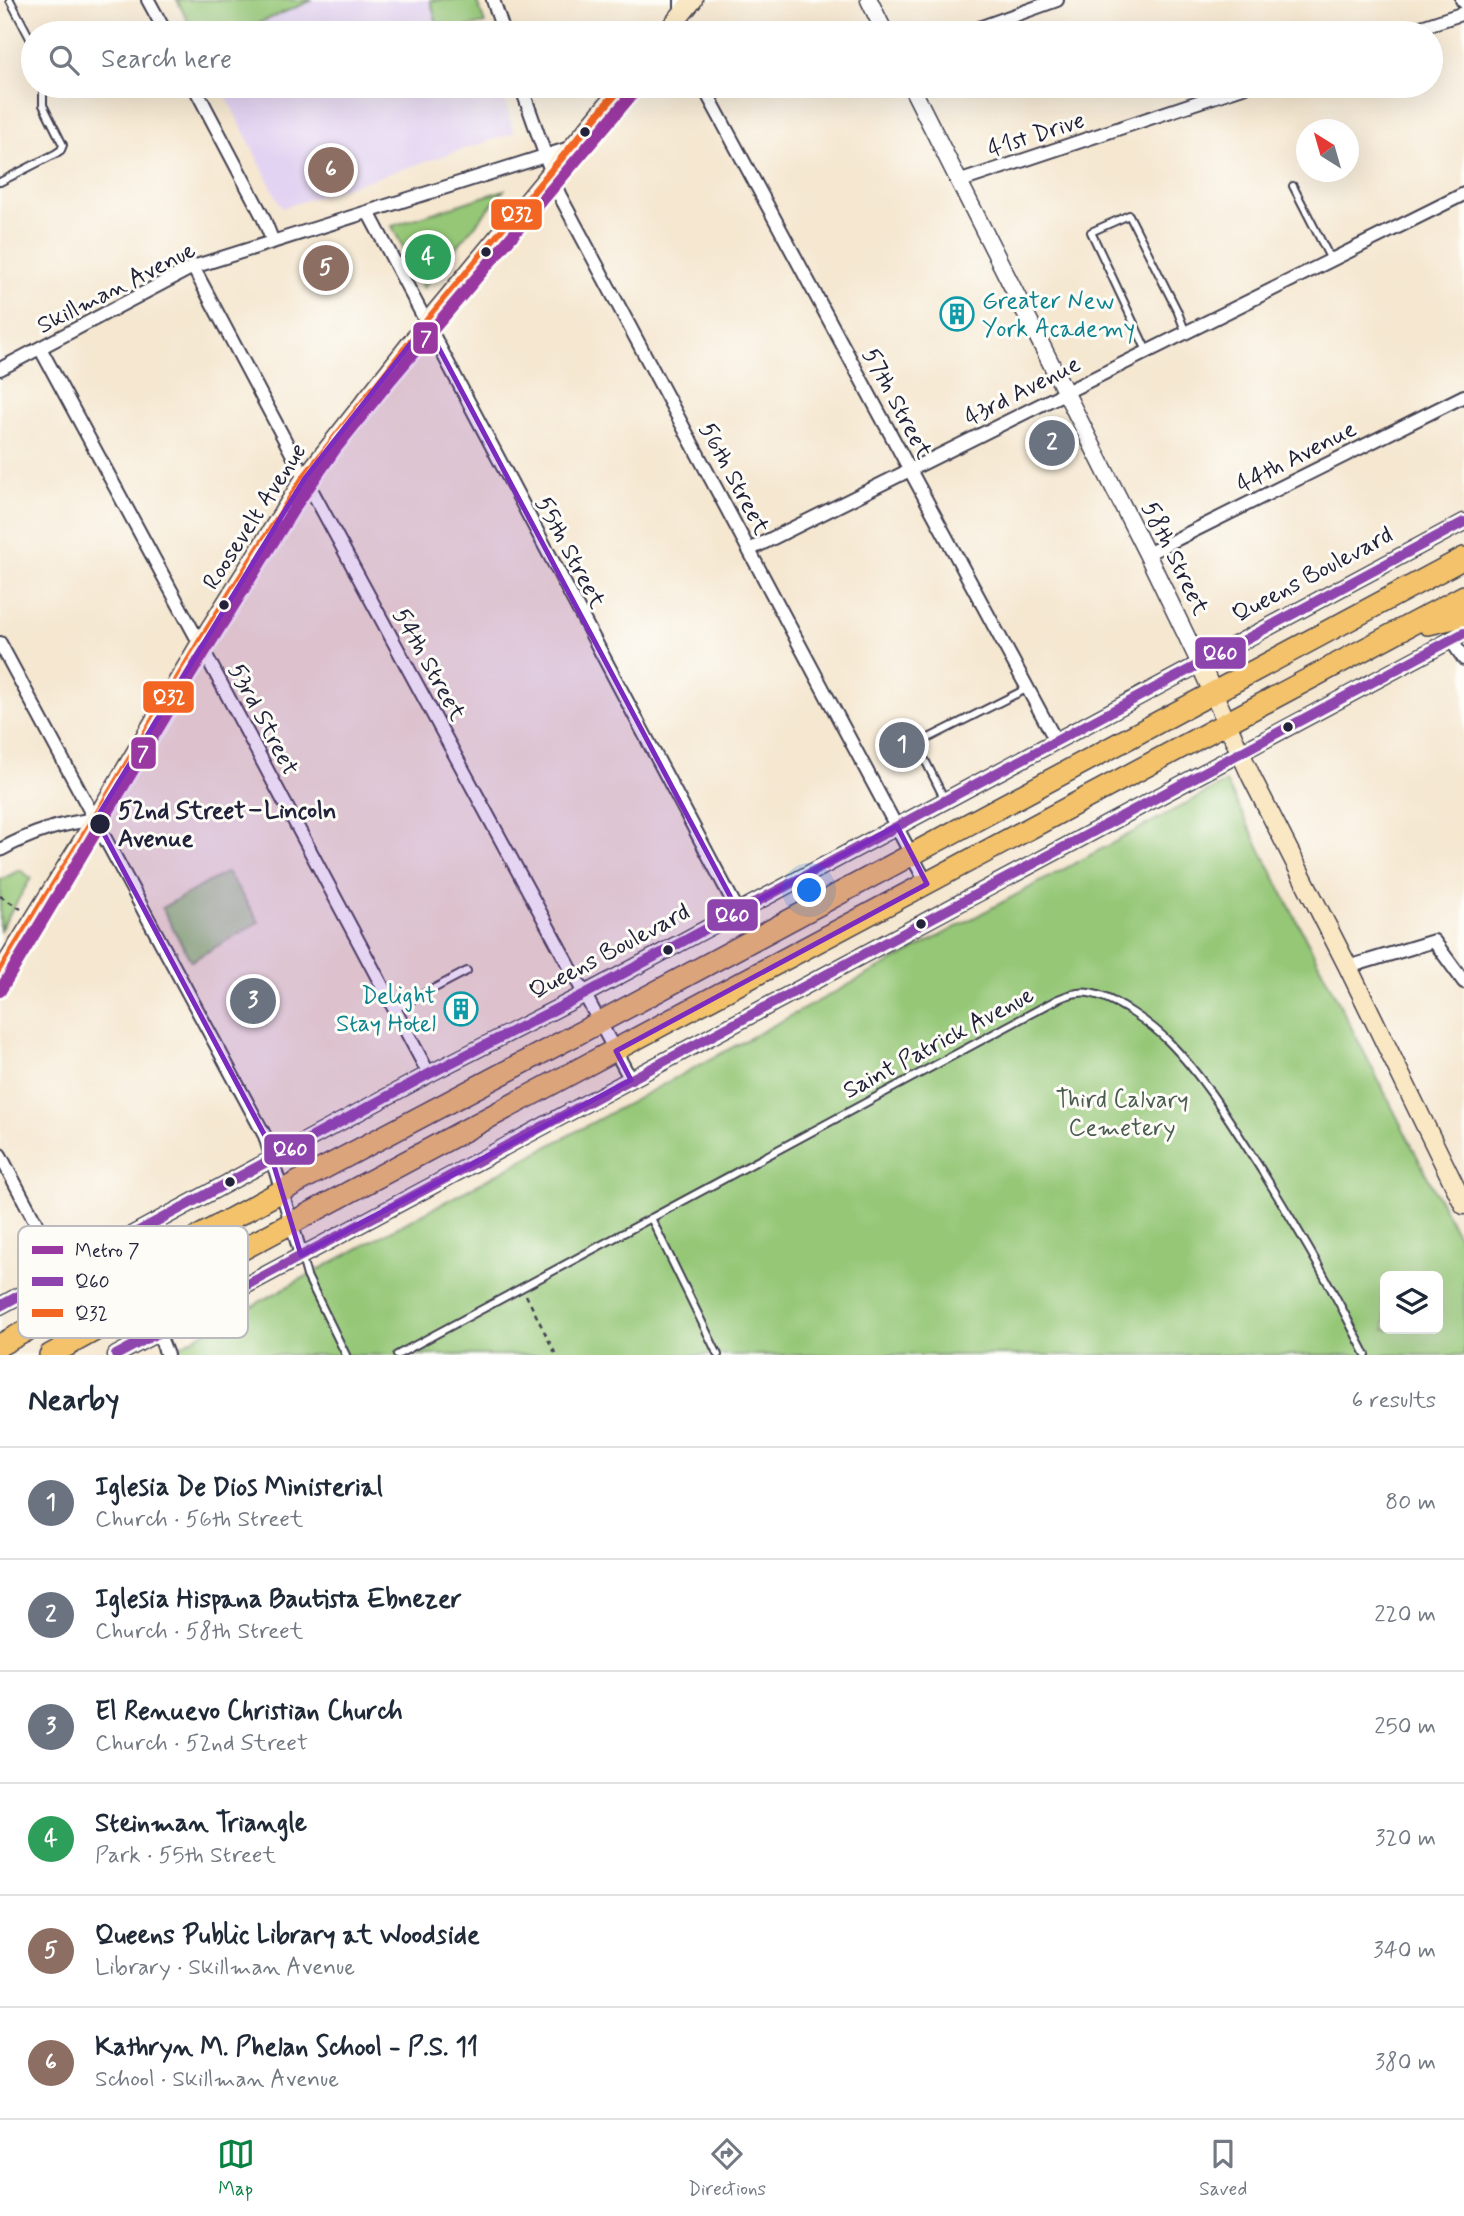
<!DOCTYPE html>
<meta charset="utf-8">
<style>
:root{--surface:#fff;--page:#f2f2f3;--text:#1f2937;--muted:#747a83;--line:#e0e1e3;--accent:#0b8043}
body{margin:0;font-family:Mynerve,sans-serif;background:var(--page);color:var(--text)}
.controls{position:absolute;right:21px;bottom:21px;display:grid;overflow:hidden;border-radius:10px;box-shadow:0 7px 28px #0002}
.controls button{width:63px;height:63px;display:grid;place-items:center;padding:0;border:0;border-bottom:2px solid var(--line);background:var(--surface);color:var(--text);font:35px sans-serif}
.compass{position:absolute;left:1296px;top:119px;width:63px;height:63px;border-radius:50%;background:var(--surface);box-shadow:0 7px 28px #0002;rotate:323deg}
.you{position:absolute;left:810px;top:891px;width:24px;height:24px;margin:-18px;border:5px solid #fff;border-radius:50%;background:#1a73e8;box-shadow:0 0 0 10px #1a73e833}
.badge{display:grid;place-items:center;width:46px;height:46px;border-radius:50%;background:var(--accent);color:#fff;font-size:23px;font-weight:700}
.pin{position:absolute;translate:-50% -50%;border:4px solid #fff;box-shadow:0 2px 7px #0006}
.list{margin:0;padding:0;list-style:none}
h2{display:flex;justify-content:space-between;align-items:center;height:91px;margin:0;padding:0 28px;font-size:30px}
h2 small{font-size:23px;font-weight:400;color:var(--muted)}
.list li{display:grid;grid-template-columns:46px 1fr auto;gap:21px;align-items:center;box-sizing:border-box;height:112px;padding:0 28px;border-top:2px solid var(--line)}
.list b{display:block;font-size:26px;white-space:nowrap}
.list p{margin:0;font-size:23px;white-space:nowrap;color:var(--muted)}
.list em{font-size:23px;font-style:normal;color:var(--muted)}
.icon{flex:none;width:38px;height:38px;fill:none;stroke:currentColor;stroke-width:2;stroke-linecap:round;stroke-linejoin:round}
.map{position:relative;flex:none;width:1464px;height:1355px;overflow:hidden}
.search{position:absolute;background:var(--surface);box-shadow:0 7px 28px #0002;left:21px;right:21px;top:21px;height:77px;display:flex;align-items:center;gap:18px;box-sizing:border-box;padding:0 24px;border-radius:38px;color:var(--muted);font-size:26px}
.sheet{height:763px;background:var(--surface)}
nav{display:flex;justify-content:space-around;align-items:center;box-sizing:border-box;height:98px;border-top:2px solid var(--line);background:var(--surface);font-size:19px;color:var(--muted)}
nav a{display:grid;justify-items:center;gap:4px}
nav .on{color:var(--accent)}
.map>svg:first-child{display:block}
</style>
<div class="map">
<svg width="1464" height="1355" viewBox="0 0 1464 1355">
<rect width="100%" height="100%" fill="#fdfcf7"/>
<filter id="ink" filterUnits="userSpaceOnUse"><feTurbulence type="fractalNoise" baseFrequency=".0143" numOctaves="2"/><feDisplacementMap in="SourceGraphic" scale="14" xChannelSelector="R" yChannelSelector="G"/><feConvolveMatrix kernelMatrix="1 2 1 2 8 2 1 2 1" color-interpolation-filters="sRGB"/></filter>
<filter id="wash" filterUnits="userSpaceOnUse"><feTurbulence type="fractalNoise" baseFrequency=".00686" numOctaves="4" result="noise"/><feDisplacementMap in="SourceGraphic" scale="28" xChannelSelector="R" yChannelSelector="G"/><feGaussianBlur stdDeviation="1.57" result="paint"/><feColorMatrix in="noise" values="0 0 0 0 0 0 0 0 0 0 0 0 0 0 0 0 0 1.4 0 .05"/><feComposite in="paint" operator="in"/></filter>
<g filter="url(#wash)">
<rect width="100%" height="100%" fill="#f5e7d0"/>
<!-- built -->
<path fill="#e3d3f2" d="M313,0H430L440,33H235Z
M221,86H501L514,133L282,208Z"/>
<!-- green -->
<path fill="#95c777" stroke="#5c7459" stroke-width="2" fill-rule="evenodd" d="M177,0H313L235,33H194Z
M430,0H476L485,23L440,33Z
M504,190L423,288L392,226Z
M1226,782L1464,1248V1355H175L172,1350L307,1276ZM1385,1276H1438V1329H1385Z
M20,870L31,878L0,930V880Z
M227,872L259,922L191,961L162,908Z"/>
</g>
<g filter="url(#ink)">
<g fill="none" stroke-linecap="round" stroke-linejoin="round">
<defs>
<path id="service" d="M10,0L33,44
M0,182L55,154L61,150L63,145L43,105V86
M1293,186L1331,260
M1147,351L1091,232L1129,215L1177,310L1186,333
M945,800L917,744L1028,688
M395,1009L467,971
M651,1218L718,1355
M302,1258L307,1276L346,1355
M397,1355L1058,999C1067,995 1078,991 1089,993C1114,997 1152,1024 1170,1043C1200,1074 1223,1110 1246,1146C1290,1214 1330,1283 1366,1355"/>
<path id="minor" d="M148,0L166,33
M493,0L504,33
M681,0V33
M1462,0L1464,2
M965,33L1057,0
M1403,33L1464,13
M194,86L263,217L273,242
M521,86L559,194L927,884
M703,86L1056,741
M958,182L1246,86
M368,212L738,911
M193,267L305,478L631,1080
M40,348L200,644L429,1074
M0,369L193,267L570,148
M749,550L1464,194
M1147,554L1464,396
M1451,640L1464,659
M0,643L265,1136L301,1255
M0,850C33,832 59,824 96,819
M1348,967L1434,941L1464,982
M0,1155L62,1272
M158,1332L167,1355"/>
<path id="tertiary" d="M869,0L885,33
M911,86L1147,554L1200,664
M0,1306L429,1074L585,994L1464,522
M116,1355L1464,633"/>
<path id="secondary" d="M666,33L693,0
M1200,664L1251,776L1348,967L1464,1205
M0,974L96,819L200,644L305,478L426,324L623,86"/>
<path id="primary" d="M1428,624L1454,618L1464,613
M0,1345L309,1176L600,1022L1464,558
M50,1355L241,1250L1464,596"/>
</defs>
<!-- service casing -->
<use href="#service" stroke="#424051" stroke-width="10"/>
<!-- minor casing -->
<use href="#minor" stroke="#424051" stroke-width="16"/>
<!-- tertiary casing -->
<use href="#tertiary" stroke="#424051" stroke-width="19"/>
<!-- secondary casing -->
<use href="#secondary" stroke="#424051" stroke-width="21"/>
<!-- primary casing -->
<use href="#primary" stroke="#424051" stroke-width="24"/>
<!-- path -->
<path stroke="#424051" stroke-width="2.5" stroke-dasharray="5 5" stroke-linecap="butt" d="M0,896L21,909
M526,1295L556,1355"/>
<!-- service -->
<use href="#service" stroke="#fff" stroke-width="6"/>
<!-- minor -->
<use href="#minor" stroke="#fff" stroke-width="12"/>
<!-- tertiary -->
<use href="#tertiary" stroke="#fff" stroke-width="16"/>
<!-- secondary -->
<use href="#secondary" stroke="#fae7c3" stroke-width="18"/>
<!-- primary -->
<use href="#primary" stroke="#f3c26a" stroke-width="21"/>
<defs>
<path id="bus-1" d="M0,1306L429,1074L585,994L1464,522
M116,1355L1464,633"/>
<path id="bus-2" d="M0,974L96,819L200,644L305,478L426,324L623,86"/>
</defs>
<!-- bus-1 casing -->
<use href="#bus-1" stroke="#fdfcf7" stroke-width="16"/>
<!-- bus-2 casing -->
<use href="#bus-2" stroke="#fdfcf7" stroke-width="16"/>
<!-- bus-1 -->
<use href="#bus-1" stroke="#8e44ad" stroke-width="10"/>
<!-- bus-2 -->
<use href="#bus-2" stroke="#f26522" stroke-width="10"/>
<defs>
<path id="metro-1" d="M0,991L190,675L296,505L335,449L391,379L639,86"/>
</defs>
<!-- metro-1 casing -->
<use href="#metro-1" stroke="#fdfcf7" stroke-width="18"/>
<!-- metro-1 -->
<use href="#metro-1" stroke="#9a38a1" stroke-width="12"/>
</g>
</g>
<!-- marked area -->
<path fill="#7b2cbf" fill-opacity="0.2" stroke="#7b2cbf" stroke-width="5" stroke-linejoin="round" d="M426,324L738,911L897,826L927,884L616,1051L631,1080L301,1255L265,1136L96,819L305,478Z"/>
<!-- icons -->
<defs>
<symbol id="building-ring" viewBox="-11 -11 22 22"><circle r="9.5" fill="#fdfcf7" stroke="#0f9aa8" stroke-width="1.5"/><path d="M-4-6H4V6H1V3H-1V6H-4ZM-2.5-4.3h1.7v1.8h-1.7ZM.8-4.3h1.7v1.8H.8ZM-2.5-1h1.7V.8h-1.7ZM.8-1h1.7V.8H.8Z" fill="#0f9aa8"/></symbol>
</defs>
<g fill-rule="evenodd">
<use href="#building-ring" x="938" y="295" width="38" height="38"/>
<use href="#building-ring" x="442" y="990" width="38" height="38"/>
</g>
<!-- markers -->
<g fill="#22223b" stroke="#fdfcf7" stroke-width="2.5">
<circle cx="585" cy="132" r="6"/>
<circle cx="486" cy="252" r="6"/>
<circle cx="224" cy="605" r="6"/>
<circle cx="1288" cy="727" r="6"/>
<circle cx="100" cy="824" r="11"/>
<circle cx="921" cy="924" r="6"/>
<circle cx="668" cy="950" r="6"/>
<circle cx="230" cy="1182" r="6"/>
</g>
<g text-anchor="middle" stroke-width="6" stroke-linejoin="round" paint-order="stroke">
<!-- street labels -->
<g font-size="24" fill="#22223b" stroke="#fdfcf7">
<text transform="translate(1036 134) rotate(-18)" y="8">41st Drive</text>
<text transform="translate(116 287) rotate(-27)" y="8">Skillman Avenue</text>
<text transform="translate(1022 390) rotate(-27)" y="8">43rd Avenue</text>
<text transform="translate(898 403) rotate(62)" y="8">57th Street</text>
<text transform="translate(1296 456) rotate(-27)" y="8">44th Avenue</text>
<text transform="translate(735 478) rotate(62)" y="8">56th Street</text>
<text transform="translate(254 516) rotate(-57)" y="8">Roosevelt Avenue</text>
<text transform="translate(571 552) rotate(62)" y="8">55th Street</text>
<text transform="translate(1176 558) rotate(64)" y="8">58th Street</text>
<text transform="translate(1312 574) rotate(-28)" y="8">Queens Boulevard</text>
<text transform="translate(430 664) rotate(61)" y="8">54th Street</text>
<text transform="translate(264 719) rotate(62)" y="8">53rd Street</text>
<text transform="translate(609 951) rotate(-28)" y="8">Queens Boulevard</text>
<text transform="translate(938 1042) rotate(-28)" y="8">Saint Patrick Avenue</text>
</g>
<!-- culture labels -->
<g font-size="24" fill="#0d838f" stroke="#fdfcf7" text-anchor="start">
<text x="982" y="308">Greater New<tspan x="982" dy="28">York Academy</tspan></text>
<text x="436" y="1003" text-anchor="end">Delight<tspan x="436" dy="28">Stay Hotel</tspan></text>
</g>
<!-- stop labels -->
<g font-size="24" font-weight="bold" fill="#22223b" stroke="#fdfcf7" text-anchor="start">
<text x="118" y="818">52nd Street–Lincoln<tspan x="118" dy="28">Avenue</tspan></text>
</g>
<!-- park labels -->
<g font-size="24" fill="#4a5c50" stroke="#fdfcf7">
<text x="1122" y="1107">Third Calvary<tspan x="1122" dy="28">Cemetery</tspan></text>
</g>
</g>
<!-- legend -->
<rect x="18" y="1226" width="230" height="112" rx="10" fill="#fdfcf7" stroke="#bbbbbf" stroke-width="2"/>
<rect x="32" y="1246" width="31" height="8" fill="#9a38a1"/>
<rect x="32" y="1277" width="31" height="9" fill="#8e44ad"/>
<rect x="32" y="1309" width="31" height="8" fill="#f26522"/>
<g font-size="19" fill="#22223b">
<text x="75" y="1257">Metro 7</text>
<text x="75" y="1288">Q60</text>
<text x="75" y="1320">Q32</text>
</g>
<g stroke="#fdfcf7" stroke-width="2.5">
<rect x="490" y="198" width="53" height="33" rx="7" fill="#f26522"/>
<rect x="412" y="321" width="27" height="34" rx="7" fill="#9a38a1"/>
<rect x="1194" y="636" width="53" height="34" rx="7" fill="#8e44ad"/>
<rect x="142" y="680" width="53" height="34" rx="7" fill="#f26522"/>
<rect x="130" y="736" width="27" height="34" rx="7" fill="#9a38a1"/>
<rect x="706" y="898" width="53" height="34" rx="7" fill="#8e44ad"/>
<rect x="263" y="1133" width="53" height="33" rx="7" fill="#8e44ad"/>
</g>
<g font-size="19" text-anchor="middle" font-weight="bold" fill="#fff">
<text x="517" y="221">Q32</text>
<text x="426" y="345">7</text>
<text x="1220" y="660">Q60</text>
<text x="169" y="704">Q32</text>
<text x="143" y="760">7</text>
<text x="732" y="922">Q60</text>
<text x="290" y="1156">Q60</text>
</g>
</svg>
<div class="controls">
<button><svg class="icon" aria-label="layers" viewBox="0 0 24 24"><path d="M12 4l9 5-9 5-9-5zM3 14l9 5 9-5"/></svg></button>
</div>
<svg class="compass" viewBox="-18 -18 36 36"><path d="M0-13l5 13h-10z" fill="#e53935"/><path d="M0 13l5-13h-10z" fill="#747a83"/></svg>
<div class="you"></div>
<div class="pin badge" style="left:902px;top:745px;background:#6b7280">1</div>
<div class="pin badge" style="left:1052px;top:443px;background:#6b7280">2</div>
<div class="pin badge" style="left:253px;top:1001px;background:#6b7280">3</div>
<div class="pin badge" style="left:428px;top:257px;background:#2e9e5b">4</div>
<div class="pin badge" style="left:326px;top:268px;background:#8d6e63">5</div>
<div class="pin badge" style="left:331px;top:170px;background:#8d6e63">6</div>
<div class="search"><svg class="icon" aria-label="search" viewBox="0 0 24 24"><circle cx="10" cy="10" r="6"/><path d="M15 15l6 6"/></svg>Search here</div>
</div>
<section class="sheet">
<h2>Nearby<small>6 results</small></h2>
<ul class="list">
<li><span class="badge" style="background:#6b7280">1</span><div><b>Iglesia De Dios Ministerial</b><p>Church · 56th Street</p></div><em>80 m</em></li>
<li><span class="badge" style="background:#6b7280">2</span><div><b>Iglesia Hispana Bautista Ebnezer</b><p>Church · 58th Street</p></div><em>220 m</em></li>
<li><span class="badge" style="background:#6b7280">3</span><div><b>El Renuevo Christian Church</b><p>Church · 52nd Street</p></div><em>250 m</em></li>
<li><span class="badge" style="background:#2e9e5b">4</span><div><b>Steinman Triangle</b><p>Park · 55th Street</p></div><em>320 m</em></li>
<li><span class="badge" style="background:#8d6e63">5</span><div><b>Queens Public Library at Woodside</b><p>Library · Skillman Avenue</p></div><em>340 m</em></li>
<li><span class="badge" style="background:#8d6e63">6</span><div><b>Kathryn M. Phelan School - P.S. 11</b><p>School · Skillman Avenue</p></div><em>380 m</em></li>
</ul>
</section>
<nav>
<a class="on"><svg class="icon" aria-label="map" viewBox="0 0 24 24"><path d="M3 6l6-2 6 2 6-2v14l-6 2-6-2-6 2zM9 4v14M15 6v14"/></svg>Map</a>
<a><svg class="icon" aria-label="directions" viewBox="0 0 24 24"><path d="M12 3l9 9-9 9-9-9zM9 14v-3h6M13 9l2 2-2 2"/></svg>Directions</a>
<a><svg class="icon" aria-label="saved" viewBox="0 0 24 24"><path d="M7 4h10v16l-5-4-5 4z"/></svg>Saved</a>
</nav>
